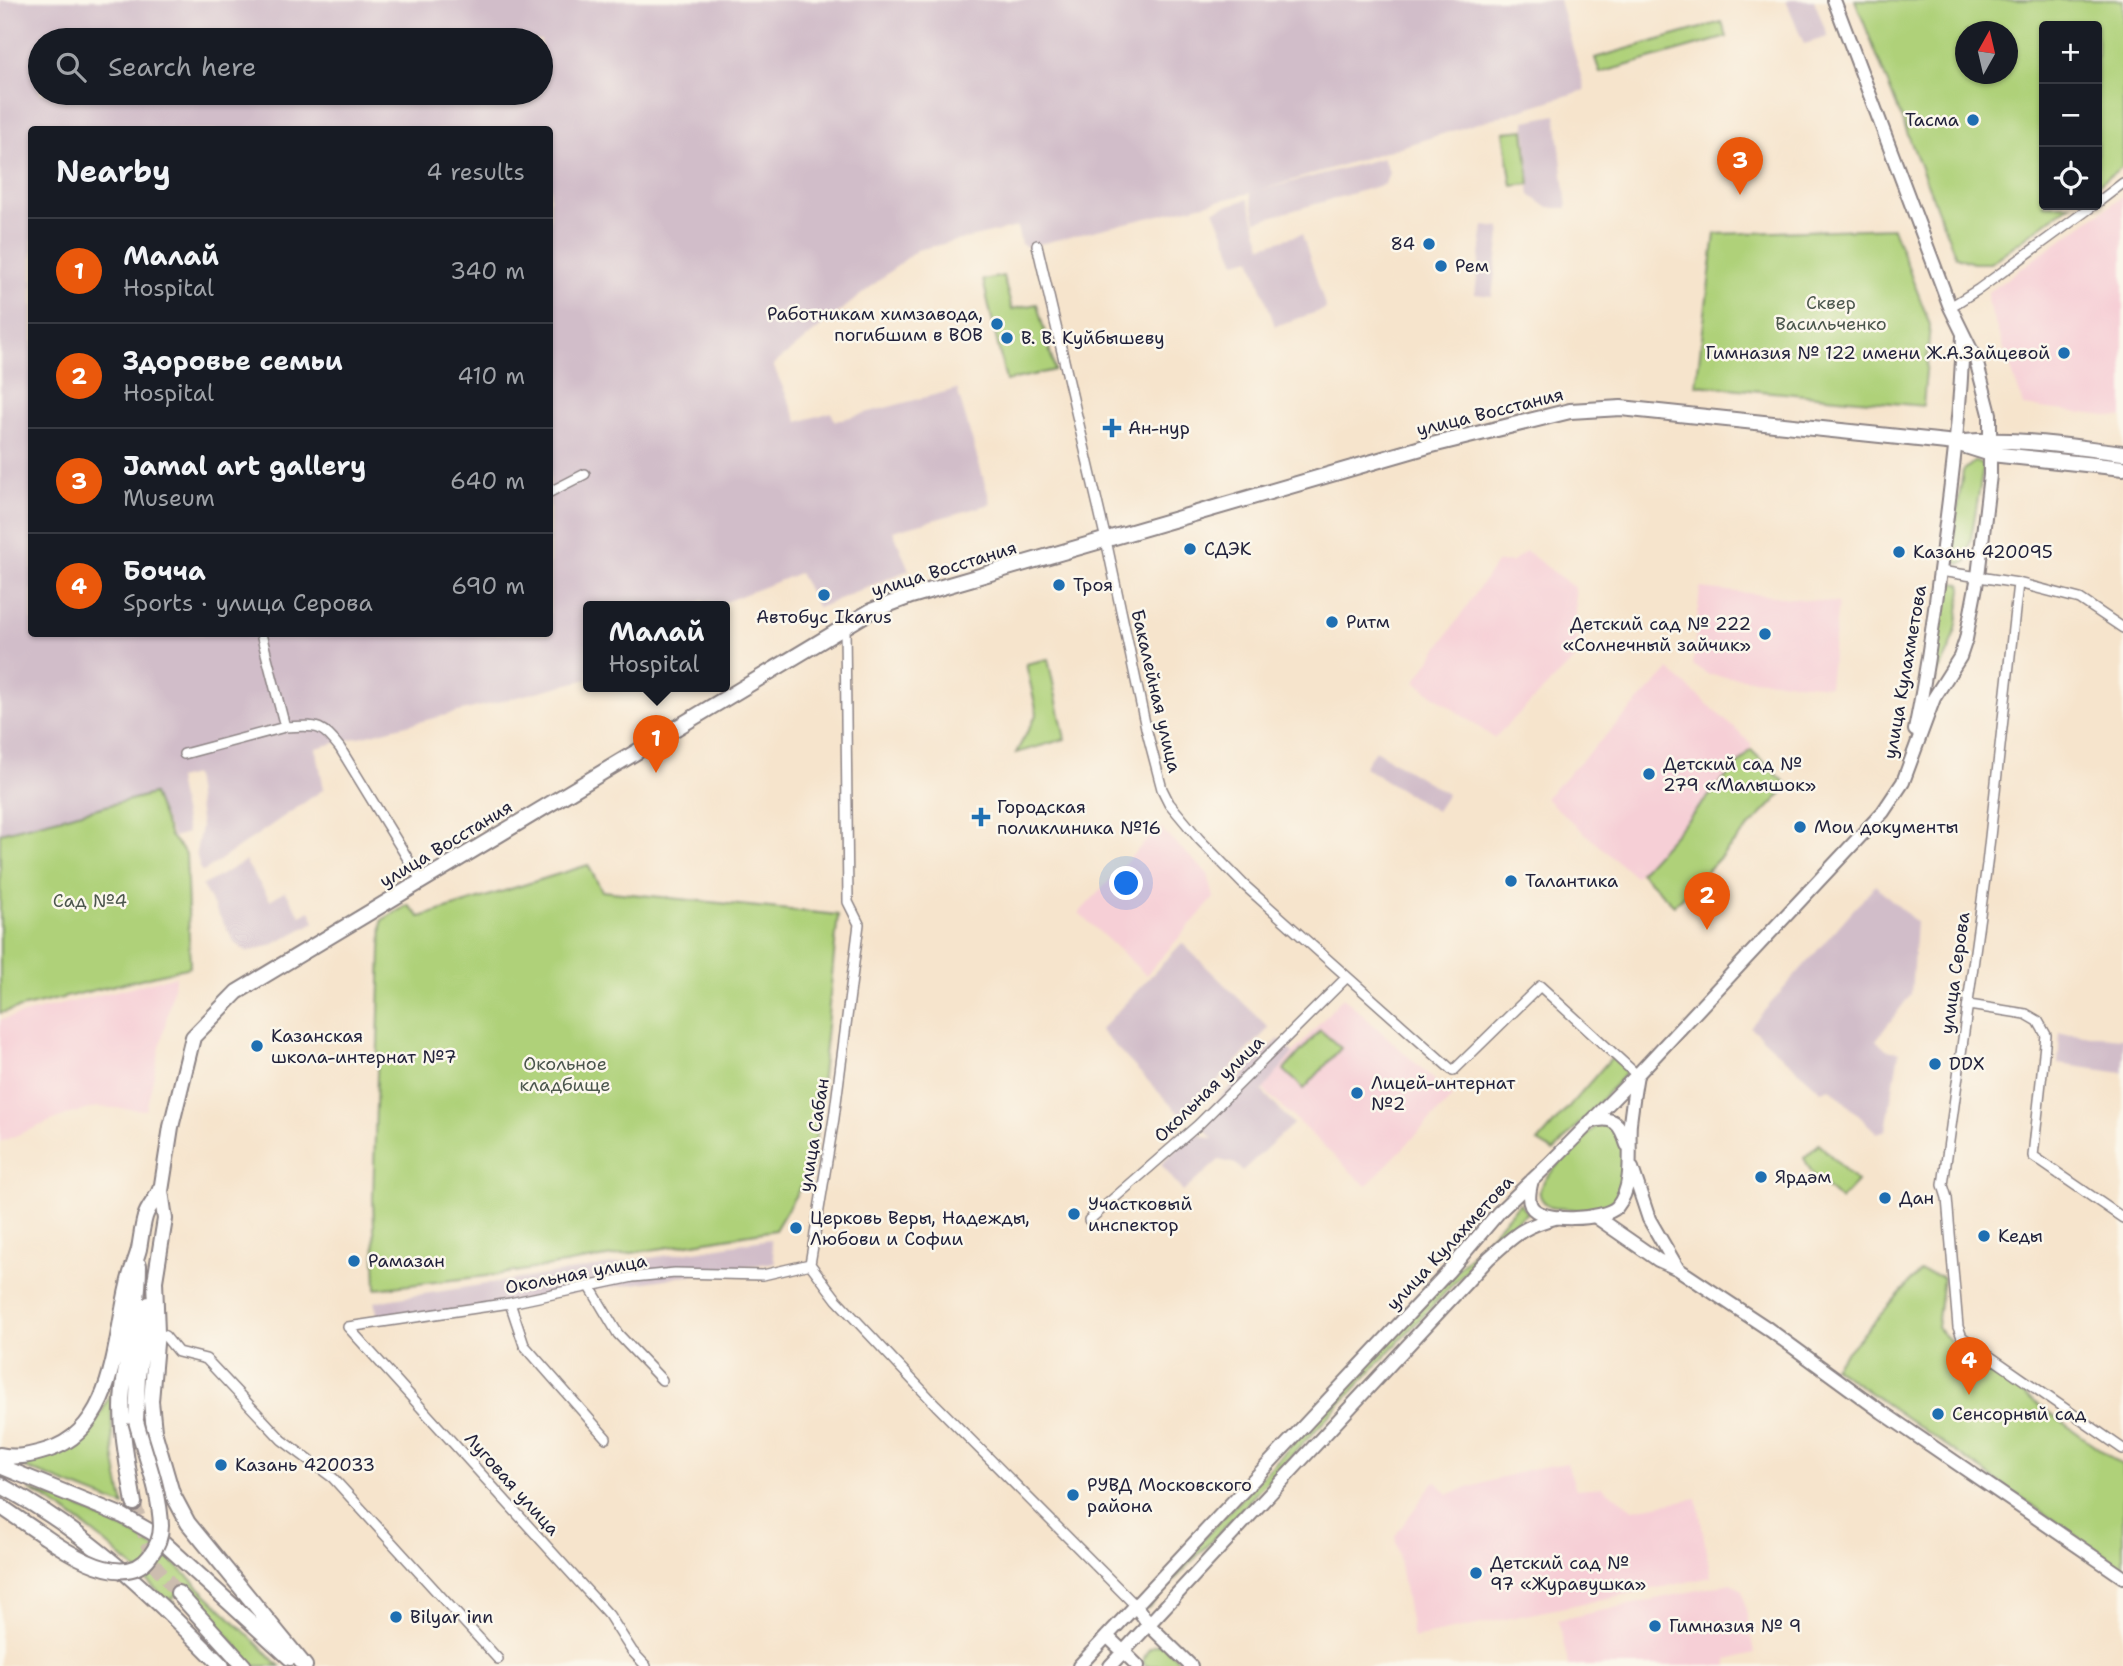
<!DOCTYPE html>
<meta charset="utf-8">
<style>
:root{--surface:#171b24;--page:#20242c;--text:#f1f3f6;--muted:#9ea1a6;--line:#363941;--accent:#ea580c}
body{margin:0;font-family:"Shantell Sans",sans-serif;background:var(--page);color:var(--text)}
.controls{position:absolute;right:21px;top:21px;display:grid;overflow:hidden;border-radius:7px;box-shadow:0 2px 5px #0004}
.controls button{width:63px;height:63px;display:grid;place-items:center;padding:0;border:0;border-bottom:2px solid var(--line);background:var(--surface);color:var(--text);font:35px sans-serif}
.compass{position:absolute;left:1955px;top:21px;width:63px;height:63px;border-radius:50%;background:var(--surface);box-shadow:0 2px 5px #0004;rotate:8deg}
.you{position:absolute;left:1127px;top:884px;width:24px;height:24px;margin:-18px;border:5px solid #fff;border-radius:50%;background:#1a73e8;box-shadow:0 0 0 10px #1a73e833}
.badge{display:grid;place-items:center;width:46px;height:46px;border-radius:50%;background:var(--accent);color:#fff;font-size:23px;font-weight:700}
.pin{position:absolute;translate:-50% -58px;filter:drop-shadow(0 2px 4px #0008)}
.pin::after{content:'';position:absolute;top:37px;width:24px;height:21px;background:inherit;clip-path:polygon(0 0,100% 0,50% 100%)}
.popup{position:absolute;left:583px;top:601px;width:147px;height:91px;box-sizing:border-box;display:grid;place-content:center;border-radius:7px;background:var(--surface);filter:drop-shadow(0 2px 5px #0005);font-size:23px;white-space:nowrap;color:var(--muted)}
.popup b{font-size:26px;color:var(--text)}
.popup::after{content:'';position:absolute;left:50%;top:100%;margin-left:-14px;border:14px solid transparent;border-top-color:var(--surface)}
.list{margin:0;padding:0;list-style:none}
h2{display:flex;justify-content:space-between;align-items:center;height:91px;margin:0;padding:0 28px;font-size:30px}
h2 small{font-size:23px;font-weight:400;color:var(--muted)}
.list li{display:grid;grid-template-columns:46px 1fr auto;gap:21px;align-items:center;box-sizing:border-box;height:105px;padding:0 28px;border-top:2px solid var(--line)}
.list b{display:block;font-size:26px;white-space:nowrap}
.list p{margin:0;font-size:23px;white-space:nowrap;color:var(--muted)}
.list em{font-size:23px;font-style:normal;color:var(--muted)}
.icon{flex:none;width:38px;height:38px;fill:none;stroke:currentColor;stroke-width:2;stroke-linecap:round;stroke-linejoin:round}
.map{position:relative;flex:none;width:2123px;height:1666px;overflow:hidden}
.search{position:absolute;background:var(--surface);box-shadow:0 2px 5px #0004;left:28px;top:28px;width:525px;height:77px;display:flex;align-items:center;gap:18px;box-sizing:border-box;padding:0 24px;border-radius:38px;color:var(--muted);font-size:26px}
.panel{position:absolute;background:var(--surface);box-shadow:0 2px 5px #0004;left:28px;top:126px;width:525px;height:511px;border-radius:7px}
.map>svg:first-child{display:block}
</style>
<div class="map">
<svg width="2123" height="1666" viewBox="0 0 2123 1666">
<rect width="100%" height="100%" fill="#fbf7ec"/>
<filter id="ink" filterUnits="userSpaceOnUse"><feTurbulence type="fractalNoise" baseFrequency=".0143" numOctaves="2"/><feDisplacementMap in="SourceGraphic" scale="14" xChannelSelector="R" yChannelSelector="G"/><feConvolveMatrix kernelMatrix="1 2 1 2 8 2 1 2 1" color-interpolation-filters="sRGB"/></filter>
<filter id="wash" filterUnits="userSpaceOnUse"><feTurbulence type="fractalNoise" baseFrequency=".00686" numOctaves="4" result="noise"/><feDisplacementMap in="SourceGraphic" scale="28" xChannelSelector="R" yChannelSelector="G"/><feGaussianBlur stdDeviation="1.57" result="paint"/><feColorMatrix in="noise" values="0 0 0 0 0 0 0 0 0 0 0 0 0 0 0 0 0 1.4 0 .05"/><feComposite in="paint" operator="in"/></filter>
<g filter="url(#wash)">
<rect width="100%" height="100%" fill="#f6e4cc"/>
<!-- built -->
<path fill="#f6cfd6" d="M2123,196V418L2024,406L1987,301L1988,292Z
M1526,551L1575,588L1578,656L1494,738L1415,682L1496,563L1512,562Z
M1700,588L1838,603L1829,686L1709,675L1693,665Z
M1669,670L1751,743V750L1635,877L1545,798Z
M1159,827L1208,874L1214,898L1146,975L1079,913Z
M176,976L146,1110L97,1107L66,1115L0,1142V1020Z
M1343,997L1453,1097L1366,1186L1262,1088Z
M1567,1463L1576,1489L1602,1487L1633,1509L1697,1498L1711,1577L1413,1638L1395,1536L1433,1483L1436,1481L1448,1494L1530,1469Z
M1731,1583L1742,1590L1754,1653L1727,1660L1728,1666H1569L1558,1620Z"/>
<!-- industrial -->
<path fill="#d1bdc9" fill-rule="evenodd" d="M0,0H1559L1585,90L1258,191L1383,158L1389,172L1385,184L1256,221L1250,193L1027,247L1021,244L1017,227L917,250L773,365L798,422L831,412L835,421L957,389L991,504L893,531L909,570L818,608L799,573L712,607H707L703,600L690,607H588V679L316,748L324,789L203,872L200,869L196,852L201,827L194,775L177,779L187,833L173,837L153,794L0,833ZM40,40H541V93H40ZM32,130H550V634H32Z
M1786,0H1814L1828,37L1804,44Z
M1556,115L1567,208H1548L1530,195L1529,186L1531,185L1525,121Z
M1248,199L1262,246L1302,234L1326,309L1275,326L1251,258L1236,262L1214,210Z
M1484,226L1501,228L1492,296L1475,294Z
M1375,750L1447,794L1436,811L1364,767Z
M245,861L270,900L285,891L301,916L310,911L315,922L274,944L248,952L235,943L202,886Z
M1875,885L1916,922L1911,994L1876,1040L1886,1050L1899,1052L1886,1130L1877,1133L1830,1088L1821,1091L1750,1027Z
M1182,943L1269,1028L1183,1118L1100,1030Z
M2060,1033L2123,1038V1073L2058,1064Z
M1279,1039L1293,1053L1262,1091L1293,1124L1242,1171L1236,1164L1219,1160L1183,1192L1161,1164L1194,1133L1213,1139L1197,1120Z
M770,1239L775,1262L380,1323L374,1302Z"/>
<!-- green -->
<path fill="#afd179" stroke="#687a5a" stroke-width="2" fill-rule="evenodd" d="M1855,0H2123V166L2097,185V26H2044V205H2070L1990,263H1973L1956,257ZM1966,32H2008V74H1966Z
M1722,22L1727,37L1600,73L1595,58Z
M1524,130L1530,184L1512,186L1504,132Z
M1893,228L1930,325L1923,406L1696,385L1715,234Z
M1003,276L1012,309L1037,304L1055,370L1006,381L983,280Z
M1975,461L1981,463L1983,469L1967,561L1961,564L1955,562L1951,555L1963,471Z
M1948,583L1961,584L1962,588C1958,624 1955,649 1933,679Z
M1048,659L1065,739L1016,753L1037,713L1026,664Z
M1751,750L1789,786L1674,905L1640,872Z
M153,794L170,836L186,854L190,967L0,1013V833Z
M588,865L602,891L838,915L813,1166L775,1230L495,1275L376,1289L373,1198L382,920L408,905L420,917Z
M1320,1030L1341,1048L1304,1089L1284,1070Z
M1612,1057L1625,1071V1074L1556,1149L1553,1151L1538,1142Z
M1601,1124L1617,1129C1625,1158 1634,1203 1594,1211C1587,1213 1579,1210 1572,1209C1564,1208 1557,1209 1550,1207C1544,1203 1538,1197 1540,1189C1542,1177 1585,1137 1596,1126Z
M1819,1144L1857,1182L1840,1200L1813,1175L1804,1158Z
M1520,1203L1527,1213L1504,1230L1148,1608L1143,1603Z
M1920,1271L1943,1277L1937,1328L1954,1344L2123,1466V1568L1833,1367Z
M112,1388C110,1434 114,1462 124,1506L13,1463C68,1457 93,1441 112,1388Z
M29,1489L76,1506L138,1536L174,1563L280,1666H254L186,1588L171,1599L195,1627C142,1577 93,1524 29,1489Z
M1162,1644L1184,1666H1146L1143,1663C1145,1651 1150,1646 1162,1644Z"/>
</g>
<g filter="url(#ink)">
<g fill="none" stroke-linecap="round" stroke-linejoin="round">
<!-- primary-tunnel -->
<path stroke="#ccbdaf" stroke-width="14" stroke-dasharray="14 7" stroke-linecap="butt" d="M134,1503L154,1564L178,1593"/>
<defs>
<path id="street" d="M2097,203L2123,183
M1037,245L1106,540L1146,728L1162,789L1169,803L1199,839L1243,884L1453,1071L1540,986L1637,1075
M1950,307L1979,289L2094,205
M550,492L585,474
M1940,571L2018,583L2080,599L2123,628
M2018,583L1987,864L1943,1185L1947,1198L1958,1327L1962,1337L2123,1449
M845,626L848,902L859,924L834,1118L810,1264L837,1300L936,1405L1136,1606
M285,727C316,726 320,722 340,748L422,882
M184,754L285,727L261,634
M1969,1005L2026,1014L2038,1021L2046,1035L2033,1156L2123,1218
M1089,1220L1198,1125L1347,977
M590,1287L618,1334L662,1380
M510,1303L524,1345L606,1438
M348,1327L510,1303L633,1277L675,1273L763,1275L810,1264
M348,1327L609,1615L632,1651L646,1666
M157,1332L165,1336L178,1352L206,1359L282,1440L333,1478L498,1659"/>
<path id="secondary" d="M1915,730C1928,667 1936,603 1944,539C1953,470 1961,405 1963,335
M1590,1122C1614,1115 1620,1123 1627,1145
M1632,1168L1649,1219L1678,1269
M1532,1180C1530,1188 1527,1198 1531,1206C1541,1224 1604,1220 1617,1207C1635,1185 1628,1149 1630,1123C1632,1107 1634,1091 1637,1075
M1596,1217L1658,1260L1678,1269L1767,1328L1882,1412L2123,1577
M1136,1606L1149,1625L1191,1666
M1107,1636L1138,1666
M1079,1666L1448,1272L1499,1212L1549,1164L1637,1075L1883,812L1903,782L1934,698L1960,657L1966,639L1978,576L1990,475V414L1976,360L1950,307L1834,0
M1110,1666L1489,1258C1516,1234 1523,1226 1559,1217"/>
<path id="primary" d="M1964,442C2017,437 2071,447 2123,453
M136,1421L138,1376L149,1304
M0,1455C16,1459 32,1455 48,1450C115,1429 114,1341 128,1285C130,1272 136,1261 139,1249C141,1238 142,1227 145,1217C148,1206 157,1199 160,1189
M0,1466L123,1516L153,1533L290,1658
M0,1485C88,1532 153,1596 222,1666
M134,1503C128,1466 119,1427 123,1389C128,1348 139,1307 139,1265
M0,1506L44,1536
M178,1593L244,1666
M305,1666L188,1523L172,1493L154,1431L151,1401L157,1332L155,1281L165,1219L161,1191L171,1127L193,1037L237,992L871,611L911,596L1428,446L1570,411L1621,408L1956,443L1991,454L2123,468"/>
</defs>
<!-- street casing -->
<use href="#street" stroke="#8c8384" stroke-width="12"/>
<!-- secondary casing -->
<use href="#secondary" stroke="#8c8384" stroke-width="16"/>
<!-- primary casing -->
<use href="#primary" stroke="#8c8384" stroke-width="18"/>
<!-- street -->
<use href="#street" stroke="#fff" stroke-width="9"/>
<!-- secondary -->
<use href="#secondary" stroke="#fff" stroke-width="12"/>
<!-- primary -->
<use href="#primary" stroke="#fff" stroke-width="14"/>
<defs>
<path id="primary-bridge" d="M44,1536C68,1553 125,1591 150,1556C157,1547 161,1538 161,1526C160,1491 145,1455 136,1421"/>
</defs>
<!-- primary-bridge casing -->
<use href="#primary-bridge" stroke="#8c8384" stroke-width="18" stroke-linecap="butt"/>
<!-- primary-bridge -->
<use href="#primary-bridge" stroke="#fff" stroke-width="14"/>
</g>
</g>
<!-- markers -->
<g fill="#1f6fb2" stroke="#fbf7ec" stroke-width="2.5">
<circle cx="1973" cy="120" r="7"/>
<circle cx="1429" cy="244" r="7"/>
<circle cx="1441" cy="266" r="7"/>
<circle cx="997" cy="324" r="7"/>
<circle cx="1007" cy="338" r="7"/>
<circle cx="2064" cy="353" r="7"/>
<path d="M1108.5 417.5h7v7h7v7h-7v7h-7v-7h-7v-7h7z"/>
<circle cx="1190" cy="549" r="7"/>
<circle cx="1899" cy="552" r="7"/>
<circle cx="1059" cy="585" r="7"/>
<circle cx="824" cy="595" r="7"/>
<circle cx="1332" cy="622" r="7"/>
<circle cx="1765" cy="634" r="7"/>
<circle cx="1649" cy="774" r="7"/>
<path d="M977.5 806.5h7v7h7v7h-7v7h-7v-7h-7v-7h7z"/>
<circle cx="1800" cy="827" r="7"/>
<circle cx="1511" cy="881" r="7"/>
<circle cx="257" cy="1046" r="7"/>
<circle cx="1935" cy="1064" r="7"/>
<circle cx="1357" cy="1093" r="7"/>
<circle cx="1761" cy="1177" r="7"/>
<circle cx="1885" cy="1198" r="7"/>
<circle cx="1074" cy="1214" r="7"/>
<circle cx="796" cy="1228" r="7"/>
<circle cx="1984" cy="1236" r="7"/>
<circle cx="354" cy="1261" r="7"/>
<circle cx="1938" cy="1414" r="7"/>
<circle cx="221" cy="1465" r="7"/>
<circle cx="1073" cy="1495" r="7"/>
<circle cx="1476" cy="1573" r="7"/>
<circle cx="396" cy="1617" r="7"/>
<circle cx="1655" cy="1626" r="7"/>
</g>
<g text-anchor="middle" stroke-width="5" stroke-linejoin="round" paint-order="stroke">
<!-- poi labels -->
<g font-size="18" fill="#22223b" stroke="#fbf7ec" text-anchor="start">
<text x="1959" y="126" text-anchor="end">Тасма</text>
<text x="1415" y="250" text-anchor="end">84</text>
<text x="1455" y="272">Рем</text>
<text x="983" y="320" text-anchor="end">Работникам химзавода,<tspan x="983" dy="21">погибшим в ВОВ</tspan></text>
<text x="1021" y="344">В. В. Куйбышеву</text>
<text x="2050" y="359" text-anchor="end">Гимназия № 122 имени Ж.А.Зайцевой</text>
<text x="1128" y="434">Ан-нур</text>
<text x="1204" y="555">СДЭК</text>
<text x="1913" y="558">Казань 420095</text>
<text x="1073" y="591">Троя</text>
<text x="824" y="623" text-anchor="middle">Автобус Ikarus</text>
<text x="1346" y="628">Ритм</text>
<text x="1751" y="630" text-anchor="end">Детский сад № 222<tspan x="1751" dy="21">«Солнечный зайчик»</tspan></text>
<text x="1663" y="770">Детский сад №<tspan x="1663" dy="21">279 «Малышок»</tspan></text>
<text x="997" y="813">Городская<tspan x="997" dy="21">поликлиника №16</tspan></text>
<text x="1814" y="833">Мои документы</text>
<text x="1525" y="887">Талантика</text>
<text x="271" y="1042">Казанская<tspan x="271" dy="21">школа-интернат №7</tspan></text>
<text x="1949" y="1070">DDX</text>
<text x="1371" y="1089">Лицей-интернат<tspan x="1371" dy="21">№2</tspan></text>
<text x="1775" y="1183">Ярдәм</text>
<text x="1899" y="1204">Дан</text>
<text x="1088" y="1210">Участковый<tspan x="1088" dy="21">инспектор</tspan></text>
<text x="810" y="1224">Церковь Веры, Надежды,<tspan x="810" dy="21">Любови и Софии</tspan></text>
<text x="1998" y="1242">Кеды</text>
<text x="368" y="1267">Рамазан</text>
<text x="1952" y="1420">Сенсорный сад</text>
<text x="235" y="1471">Казань 420033</text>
<text x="1087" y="1491">РУВД Московского<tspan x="1087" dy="21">района</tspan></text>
<text x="1490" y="1569">Детский сад №<tspan x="1490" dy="21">97 «Журавушка»</tspan></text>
<text x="410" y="1623">Bilyar inn</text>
<text x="1669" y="1632">Гимназия № 9</text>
</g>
<!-- park labels -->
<g font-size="18" fill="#4c574e" stroke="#fbf7ec">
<text x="1831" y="309">Сквер<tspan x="1831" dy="21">Васильченко</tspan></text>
<text x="90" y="907">Сад №4</text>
<text x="565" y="1070">Окольное<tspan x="565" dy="21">кладбище</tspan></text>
</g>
<!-- street labels -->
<g font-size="18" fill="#22223b" stroke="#fbf7ec">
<text transform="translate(1490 412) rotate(-14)" y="6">улица Восстания</text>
<text transform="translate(944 569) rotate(-17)" y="6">улица Восстания</text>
<text transform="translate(1905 672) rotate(-80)" y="6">улица Кулахметова</text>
<text transform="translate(1156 691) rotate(77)" y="6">Бакалейная улица</text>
<text transform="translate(446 844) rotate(-31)" y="6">улица Восстания</text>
<text transform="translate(1955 973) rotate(-82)" y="6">улица Серова</text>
<text transform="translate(1209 1089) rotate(-44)" y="6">Окольная улица</text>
<text transform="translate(814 1135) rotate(-81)" y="6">улица Сабан</text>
<text transform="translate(1450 1243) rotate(-47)" y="6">улица Кулахметова</text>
<text transform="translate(576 1274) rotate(-11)" y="6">Окольная улица</text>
<text transform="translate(512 1484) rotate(48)" y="6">Луговая улица</text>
</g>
</g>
</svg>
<div class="controls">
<button>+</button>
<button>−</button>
<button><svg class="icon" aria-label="locate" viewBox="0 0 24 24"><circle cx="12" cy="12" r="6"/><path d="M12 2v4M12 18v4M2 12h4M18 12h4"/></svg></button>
</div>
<svg class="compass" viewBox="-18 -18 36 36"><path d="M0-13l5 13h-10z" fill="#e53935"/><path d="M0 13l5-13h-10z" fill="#9ea1a6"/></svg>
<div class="you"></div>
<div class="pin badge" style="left:656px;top:773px">1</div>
<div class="popup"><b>Малай</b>Hospital</div>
<div class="pin badge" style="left:1707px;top:930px">2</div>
<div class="pin badge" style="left:1740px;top:195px">3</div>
<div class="pin badge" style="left:1969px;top:1395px">4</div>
<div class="search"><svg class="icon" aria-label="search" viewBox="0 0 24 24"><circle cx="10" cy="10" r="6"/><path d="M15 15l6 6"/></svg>Search here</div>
<section class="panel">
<h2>Nearby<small>4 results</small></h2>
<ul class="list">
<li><span class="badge">1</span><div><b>Малай</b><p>Hospital</p></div><em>340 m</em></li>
<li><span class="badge">2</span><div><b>Здоровье семьи</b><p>Hospital</p></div><em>410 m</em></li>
<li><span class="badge">3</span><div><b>Jamal art gallery</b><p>Museum</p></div><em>640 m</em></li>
<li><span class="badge">4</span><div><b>Бочча</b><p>Sports · улица Серова</p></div><em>690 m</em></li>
</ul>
</section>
</div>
